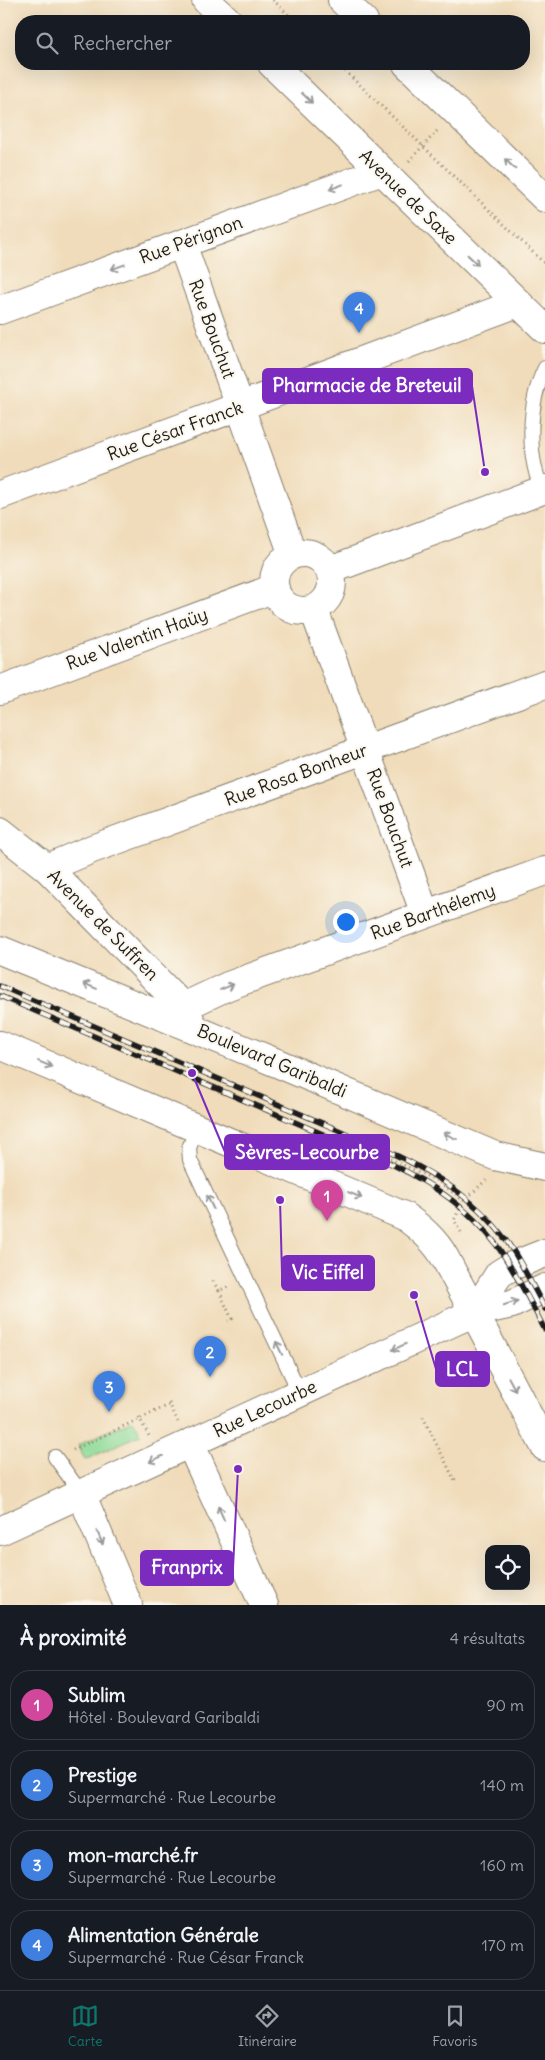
<!DOCTYPE html>
<html lang="fr">
<meta charset="utf-8">
<style>
:root{--surface:#171b24;--page:#20242c;--text:#f1f3f6;--muted:#9ea1a6;--line:#363941;--accent:#0f766e}
body{margin:0;font-family:Delius,sans-serif;background:var(--page);color:var(--text)}
.controls{position:absolute;right:15px;bottom:15px;display:grid;overflow:hidden;border-radius:10px;box-shadow:0 5px 20px #0002}
.controls button{width:45px;height:45px;display:grid;place-items:center;padding:0;border:0;border-bottom:1px solid var(--line);background:var(--surface);color:var(--text);font:25px sans-serif}
.you{position:absolute;left:345px;top:921px;width:18px;height:18px;margin:-12px;border:4px solid #fff;border-radius:50%;background:#1a73e8;box-shadow:0 0 0 8px #1a73e833}
.badge{display:grid;place-items:center;width:32px;height:32px;border-radius:50%;background:var(--accent);color:#fff;font-size:16px;font-weight:700}
.pin{position:absolute;translate:-50% -41px;filter:drop-shadow(0 1px 2px #0008)}
.pin::after{content:'';position:absolute;top:26px;width:18px;height:15px;background:inherit;clip-path:polygon(0 0,100% 0,50% 100%)}
.list{margin:0;padding:0;list-style:none}
h2{display:flex;justify-content:space-between;align-items:center;height:65px;margin:0;padding:0 20px;font-size:21px}
h2 small{font-size:16px;font-weight:400;color:var(--muted)}
.list li{display:grid;grid-template-columns:32px 1fr auto;gap:15px;align-items:center;box-sizing:border-box;height:70px;margin:0 10px 10px;padding:0 10px;border:1px solid var(--line);border-radius:20px}
.list b{display:block;font-size:19px;white-space:nowrap}
.list p{margin:0;font-size:16px;white-space:nowrap;color:var(--muted)}
.list em{font-size:16px;font-style:normal;color:var(--muted)}
.icon{flex:none;width:28px;height:28px;fill:none;stroke:currentColor;stroke-width:2;stroke-linecap:round;stroke-linejoin:round}
.map{position:relative;flex:none;width:545px;height:1605px;overflow:hidden}
.search{position:absolute;background:var(--surface);box-shadow:0 5px 20px #0002;left:15px;right:15px;top:15px;height:55px;display:flex;align-items:center;gap:12px;box-sizing:border-box;padding:0 18px;border-radius:20px;color:var(--muted);font-size:19px}
.sheet{height:385px;background:var(--surface)}
nav{display:flex;justify-content:space-around;align-items:center;box-sizing:border-box;height:70px;border-top:1px solid var(--line);background:var(--surface);font-size:14px;color:var(--muted)}
nav a{display:grid;justify-items:center;gap:2px}
nav .on{color:var(--accent)}
.map>svg:first-child{display:block}
</style>
<div class="map">
<svg width="545" height="1605" viewBox="0 0 545 1605">
<rect width="100%" height="100%" fill="#fbf7ec"/>
<filter id="ink" filterUnits="userSpaceOnUse"><feTurbulence type="fractalNoise" baseFrequency=".02" numOctaves="2"/><feDisplacementMap in="SourceGraphic" scale="10" xChannelSelector="R" yChannelSelector="G"/><feConvolveMatrix kernelMatrix="1 2 1 2 8 2 1 2 1" color-interpolation-filters="sRGB"/></filter>
<filter id="wash" filterUnits="userSpaceOnUse"><feTurbulence type="fractalNoise" baseFrequency=".0096" numOctaves="4" result="noise"/><feDisplacementMap in="SourceGraphic" scale="20" xChannelSelector="R" yChannelSelector="G"/><feGaussianBlur stdDeviation="1.12" result="paint"/><feColorMatrix in="noise" values="0 0 0 0 0 0 0 0 0 0 0 0 0 0 0 0 0 1.4 0 .05"/><feComposite in="paint" operator="in"/></filter>
<g filter="url(#wash)">
<rect width="100%" height="100%" fill="#f0dcba"/>
<!-- green -->
<path fill="#8eda97" stroke="#557b5a" d="M133,1420L141,1434L85,1460L78,1445Z"/>
</g>
<g filter="url(#ink)">
<g fill="none" stroke-linecap="round" stroke-linejoin="round">
<defs>
<path id="service" d="M544,493C526,459 528,402 545,368
M197,1128L189,1148L190,1160L300,1393
M55,1457L81,1493"/>
<path id="minor" d="M206,0L228,21
M342,0L364,21
M272,64L545,329
M407,64L545,198
M182,244L293,555
M0,310L382,171
M0,495L518,303
M274 582a29 29 0 1 1 58 0a29 29 0 1 1-58 0Z
M330,570L545,489
M314,610L425,914
M0,690L275,588
M47,868L92,849L545,684
M183,1007L228,986L545,871
M190,1443L264,1605
M81,1493L128,1605"/>
<path id="secondary" d="M0,831L47,868L183,1007L195,1029
M0,950L277,1063L495,1156L545,1167
M0,1045L404,1216C421,1228 435,1240 445,1258L545,1447
M475,1312L512,1304L545,1288
M0,1531L475,1312L499,1274L512,1266L545,1253"/>
</defs>
<!-- service casing -->
<use href="#service" stroke="#867c6b" stroke-width="16"/>
<!-- minor casing -->
<use href="#minor" stroke="#867c6b" stroke-width="30"/>
<!-- secondary casing -->
<use href="#secondary" stroke="#867c6b" stroke-width="30"/>
<!-- path -->
<path stroke="#867c6b" stroke-width="3" stroke-dasharray="1 4" stroke-linecap="butt" d="M273,0L295,21
M338,64L545,264
M409,161L439,129
M390,1159L438,1181L464,1201
M461,1232L454,1220L464,1201L487,1179
M213,1281L219,1291L230,1285
M219,1291L232,1319L228,1321
M169,1403L178,1422
M139,1417L149,1436
M423,1417L456,1483
M73,1450L169,1405"/>
<!-- service -->
<use href="#service" stroke="#fff" stroke-width="14"/>
<!-- minor -->
<use href="#minor" stroke="#fff" stroke-width="28"/>
<!-- secondary -->
<use href="#secondary" stroke="#fff" stroke-width="28"/>
<defs>
<path id="rail" d="M0,986L376,1146C431,1170 480,1199 514,1252C525,1270 535,1290 545,1309
M0,996L372,1155C422,1177 468,1204 500,1250C517,1275 531,1303 545,1330"/>
</defs>
<!-- rail casing -->
<use href="#rail" stroke="#1c1c1c" stroke-width="5.5"/>
<!-- rail -->
<use href="#rail" stroke="#fbf7ec" stroke-width="4" stroke-dasharray="11" stroke-linecap="butt"/>
</g>
<!-- one-way arrows -->
<defs><path id="oneway-shaft" d="M-6 0H5M1.5-3L5.5 0L1.5 3" fill="none" stroke-width="1.6" stroke-linecap="round" stroke-linejoin="round" transform="scale(1.25)"/></defs>
<g stroke="#999">
<use href="#oneway-shaft" transform="translate(307 98) rotate(44)"/>
<use href="#oneway-shaft" transform="translate(510 164) rotate(-136)"/>
<use href="#oneway-shaft" transform="translate(336 187) rotate(160)"/>
<use href="#oneway-shaft" transform="translate(473 260) rotate(44)"/>
<use href="#oneway-shaft" transform="translate(118 267) rotate(160)"/>
<use href="#oneway-shaft" transform="translate(90 986) rotate(-158)"/>
<use href="#oneway-shaft" transform="translate(227 987) rotate(-22)"/>
<use href="#oneway-shaft" transform="translate(45 1064) rotate(23)"/>
<use href="#oneway-shaft" transform="translate(450 1136) rotate(-156)"/>
<use href="#oneway-shaft" transform="translate(355 1195) rotate(23)"/>
<use href="#oneway-shaft" transform="translate(210 1202) rotate(-116)"/>
<use href="#oneway-shaft" transform="translate(511 1303) rotate(-18)"/>
<use href="#oneway-shaft" transform="translate(399 1347) rotate(155)"/>
<use href="#oneway-shaft" transform="translate(279 1348) rotate(-115)"/>
<use href="#oneway-shaft" transform="translate(512 1384) rotate(62)"/>
<use href="#oneway-shaft" transform="translate(156 1459) rotate(155)"/>
<use href="#oneway-shaft" transform="translate(221 1513) rotate(-114)"/>
<use href="#oneway-shaft" transform="translate(100 1538) rotate(67)"/>
</g>
</g>
<g text-anchor="middle" stroke-width="4" stroke-linejoin="round" paint-order="stroke">
<!-- street labels -->
<g font-size="18" fill="#1c1c1c" stroke="#fbf7ec">
<text transform="translate(408 197) rotate(44)" y="6">Avenue de Saxe</text>
<text transform="translate(191 240) rotate(-20)" y="6">Rue Pérignon</text>
<text transform="translate(212 329) rotate(70)" y="6">Rue Bouchut</text>
<text transform="translate(175 431) rotate(-20)" y="6">Rue César Franck</text>
<text transform="translate(137 639) rotate(-20)" y="6">Rue Valentin Haüy</text>
<text transform="translate(296 775) rotate(-20)" y="6">Rue Rosa Bonheur</text>
<text transform="translate(390 818) rotate(70)" y="6">Rue Bouchut</text>
<text transform="translate(433 912) rotate(-20)" y="6">Rue Barthélemy</text>
<text transform="translate(103 925) rotate(45)" y="6">Avenue de Suffren</text>
<text transform="translate(272 1061) rotate(23)" y="6">Boulevard Garibaldi</text>
<text transform="translate(265 1409) rotate(-25)" y="6">Rue Lecourbe</text>
</g>
</g>
<!-- callouts -->
<path fill="none" stroke="#7b2cbf" stroke-width="2" d="M485 472L472 386M192 1073L225 1152M280 1200L282 1273M414 1295L436 1369M238 1469L233 1568"/>
<g fill="#7b2cbf" stroke="#fbf7ec" stroke-width="2">
<circle cx="485" cy="472" r="5"/>
<circle cx="192" cy="1073" r="5"/>
<circle cx="280" cy="1200" r="5"/>
<circle cx="414" cy="1295" r="5"/>
<circle cx="238" cy="1469" r="5"/>
</g>
<g fill="#7b2cbf" stroke="#7b2cbf" stroke-width="2">
<rect x="263" y="369" width="209" height="34" rx="5"/>
<rect x="225" y="1135" width="164" height="34" rx="5"/>
<rect x="282" y="1256" width="92" height="34" rx="5"/>
<rect x="436" y="1352" width="53" height="34" rx="5"/>
<rect x="141" y="1551" width="92" height="34" rx="5"/>
</g>
<g font-size="19" text-anchor="middle" font-weight="bold" fill="#fff">
<text x="367" y="392">Pharmacie de Breteuil</text>
<text x="307" y="1159">Sèvres-Lecourbe</text>
<text x="328" y="1279">Vic Eiffel</text>
<text x="462" y="1376">LCL</text>
<text x="187" y="1574">Franprix</text>
</g>
</svg>
<div class="controls">
<button><svg class="icon" aria-label="locate" viewBox="0 0 24 24"><circle cx="12" cy="12" r="6"/><path d="M12 2v4M12 18v4M2 12h4M18 12h4"/></svg></button>
</div>
<div class="you"></div>
<div class="pin badge" style="left:327px;top:1221px;background:#d1479c">1</div>
<div class="pin badge" style="left:210px;top:1377px;background:#3f7fe0">2</div>
<div class="pin badge" style="left:109px;top:1412px;background:#3f7fe0">3</div>
<div class="pin badge" style="left:359px;top:333px;background:#3f7fe0">4</div>
<div class="search"><svg class="icon" aria-label="search" viewBox="0 0 24 24"><circle cx="10" cy="10" r="6"/><path d="M15 15l6 6"/></svg>Rechercher</div>
</div>
<section class="sheet">
<h2>À proximité<small>4 résultats</small></h2>
<ul class="list">
<li><span class="badge" style="background:#d1479c">1</span><div><b>Sublim</b><p>Hôtel · Boulevard Garibaldi</p></div><em>90 m</em></li>
<li><span class="badge" style="background:#3f7fe0">2</span><div><b>Prestige</b><p>Supermarché · Rue Lecourbe</p></div><em>140 m</em></li>
<li><span class="badge" style="background:#3f7fe0">3</span><div><b>mon-marché.fr</b><p>Supermarché · Rue Lecourbe</p></div><em>160 m</em></li>
<li><span class="badge" style="background:#3f7fe0">4</span><div><b>Alimentation Générale</b><p>Supermarché · Rue César Franck</p></div><em>170 m</em></li>
</ul>
</section>
<nav>
<a class="on"><svg class="icon" aria-label="map" viewBox="0 0 24 24"><path d="M3 6l6-2 6 2 6-2v14l-6 2-6-2-6 2zM9 4v14M15 6v14"/></svg>Carte</a>
<a><svg class="icon" aria-label="directions" viewBox="0 0 24 24"><path d="M12 3l9 9-9 9-9-9zM9 14v-3h6M13 9l2 2-2 2"/></svg>Itinéraire</a>
<a><svg class="icon" aria-label="saved" viewBox="0 0 24 24"><path d="M7 4h10v16l-5-4-5 4z"/></svg>Favoris</a>
</nav>
